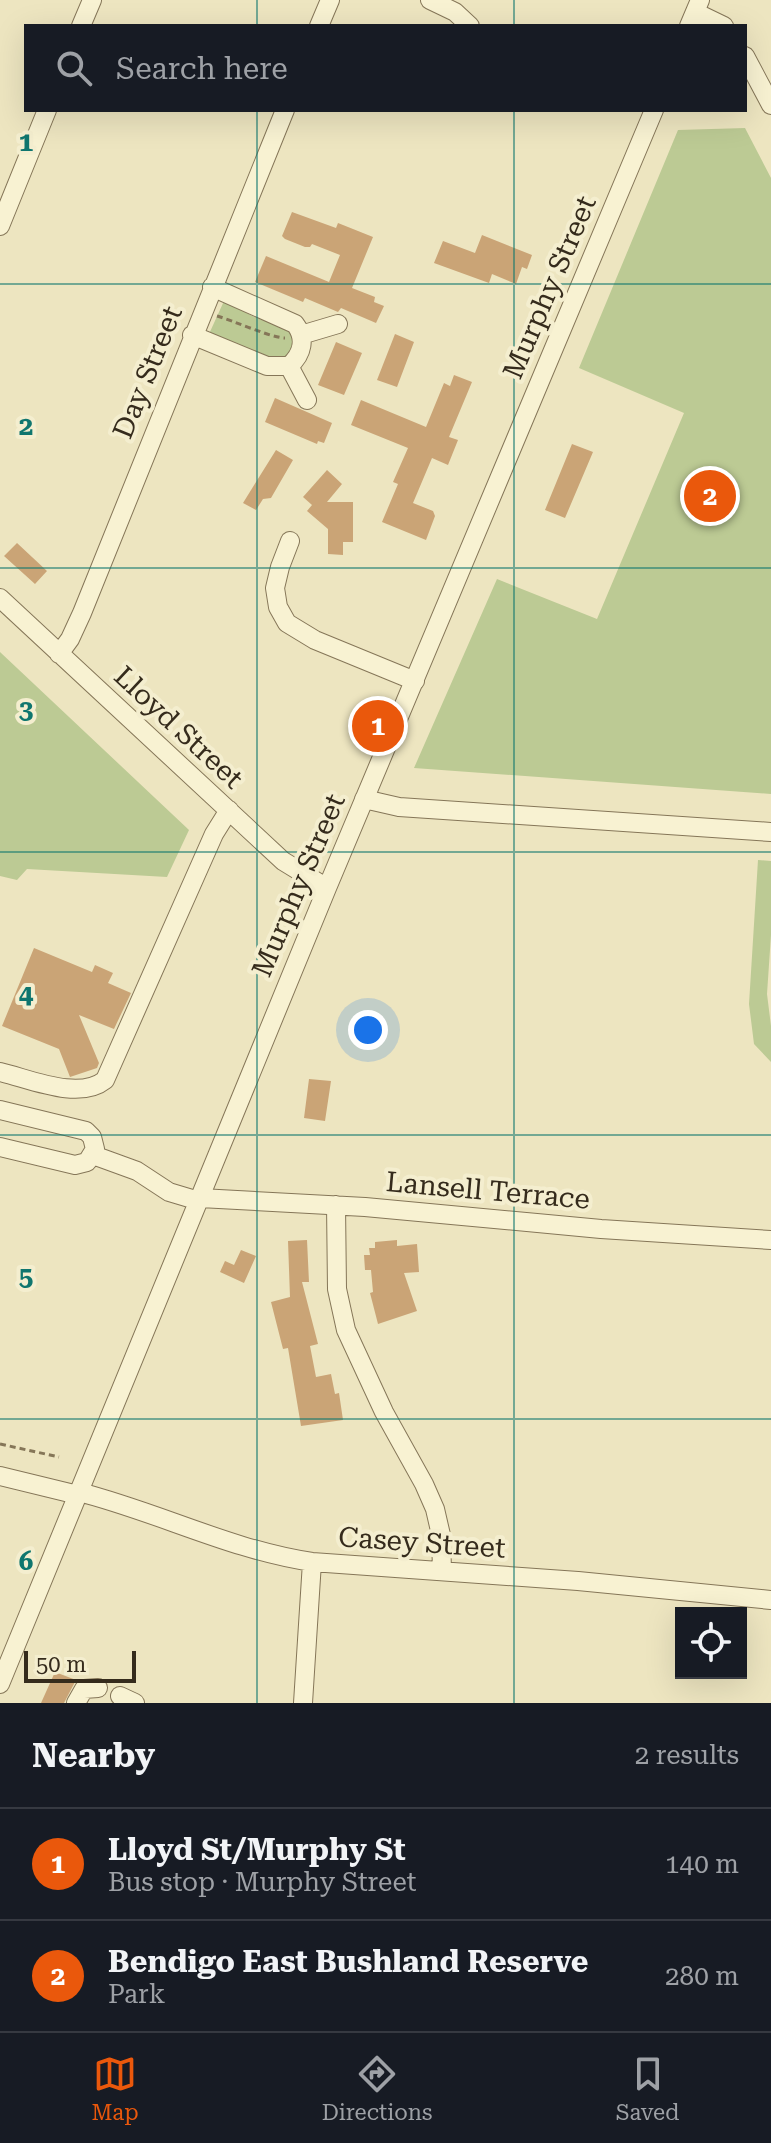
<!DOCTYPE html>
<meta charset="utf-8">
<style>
:root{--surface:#171b24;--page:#20242c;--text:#f1f3f6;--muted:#9ea1a6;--line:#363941;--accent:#ea580c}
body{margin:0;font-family:"Roboto Serif",serif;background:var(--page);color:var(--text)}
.controls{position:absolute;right:24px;bottom:24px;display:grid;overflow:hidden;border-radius:0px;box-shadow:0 8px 32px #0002}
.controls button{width:72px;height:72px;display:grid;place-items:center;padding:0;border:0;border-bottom:2px solid var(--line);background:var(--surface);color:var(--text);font:40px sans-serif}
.scale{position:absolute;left:24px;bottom:20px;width:112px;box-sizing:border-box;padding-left:8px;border:4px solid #352b1c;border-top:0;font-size:22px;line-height:28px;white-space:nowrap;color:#352b1c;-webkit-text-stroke:6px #f4eecf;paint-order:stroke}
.you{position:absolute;left:368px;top:1030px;width:28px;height:28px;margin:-20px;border:6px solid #fff;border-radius:50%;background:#1a73e8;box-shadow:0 0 0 12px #1a73e833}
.badge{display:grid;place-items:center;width:52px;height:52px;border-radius:50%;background:var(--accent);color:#fff;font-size:26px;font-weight:700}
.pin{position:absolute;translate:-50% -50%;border:4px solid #fff;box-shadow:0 2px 8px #0006}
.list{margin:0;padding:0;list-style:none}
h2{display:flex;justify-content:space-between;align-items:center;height:104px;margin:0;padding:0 32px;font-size:34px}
h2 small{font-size:26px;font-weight:400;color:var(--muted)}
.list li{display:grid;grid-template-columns:52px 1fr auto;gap:24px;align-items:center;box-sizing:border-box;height:112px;padding:0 32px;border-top:2px solid var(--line)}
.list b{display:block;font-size:30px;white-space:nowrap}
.list p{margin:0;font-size:26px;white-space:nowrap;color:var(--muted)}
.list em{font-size:26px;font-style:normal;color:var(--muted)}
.icon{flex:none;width:44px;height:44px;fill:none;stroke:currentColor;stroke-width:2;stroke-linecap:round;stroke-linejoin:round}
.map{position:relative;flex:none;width:771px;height:1703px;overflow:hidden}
.search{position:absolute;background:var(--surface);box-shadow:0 8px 32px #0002;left:24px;right:24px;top:24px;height:88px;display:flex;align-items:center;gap:20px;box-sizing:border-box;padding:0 28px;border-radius:0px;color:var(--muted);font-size:30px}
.sheet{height:328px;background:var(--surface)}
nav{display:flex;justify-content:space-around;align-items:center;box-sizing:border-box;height:112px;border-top:2px solid var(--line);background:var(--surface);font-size:22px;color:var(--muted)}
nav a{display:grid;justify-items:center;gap:4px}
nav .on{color:var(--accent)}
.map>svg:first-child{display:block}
</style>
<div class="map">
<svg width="771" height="1703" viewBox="0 0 771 1703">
<rect width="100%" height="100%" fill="#ede5c0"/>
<!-- green -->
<path fill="#bcca94" d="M745,128L771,178V794L414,768L497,579L597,619L684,413L579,368L678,130Z
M224,301L234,302C247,317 268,324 288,325L296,342L287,360H265L263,354C245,346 225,345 209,334Z
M0,652L189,830L167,877L27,869L17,880L0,876Z
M758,860L771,861V935L767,994L771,1026V1062L754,1044L749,1004Z"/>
<!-- building -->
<path fill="#caa476" d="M292,212L336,228L338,223L373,237L352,288L375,297L374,302L384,306L376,323L341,308L338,312L305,298L303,302L255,282L266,256L329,282L340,255L312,244L310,247H305L285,239L282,236Z
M482,235L532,255L527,269L522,267L516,284L492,274L489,283L434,263L443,241L475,253Z
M395,334L414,342L397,387L377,380Z
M336,342L362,353L344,395L318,385Z
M454,375L472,382L449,437L458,440L448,465L432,458L413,503L433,511L435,516L426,540L382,522L398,484L393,482L408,448L351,425L361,400L426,427L444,383L450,386Z
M275,398L332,423L324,443L318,441L317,444L265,422Z
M572,444L593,452L565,518L545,510Z
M276,450L293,460L271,498L263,499L256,510L243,503Z
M327,470L342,484L327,502H353V542H343V555L328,554V529L307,511L312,505L303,497Z
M17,543L47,571L35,584L4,556Z
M34,948L92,972L95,965L113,973L108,983L131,993L114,1029L79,1015L99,1063L97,1068L70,1077L59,1049L2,1026Z
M309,1079L331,1081L325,1121L304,1118Z
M307,1240L309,1282H302L318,1344L310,1346L316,1377L331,1374L335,1394L339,1393L343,1420L301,1426L288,1348L283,1349L271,1302L290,1297L288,1241Z
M397,1240V1246L417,1244L419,1272L404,1273L417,1311L378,1324L370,1293L373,1292L371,1270H365L364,1255H370L369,1248H375V1242Z
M241,1250L256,1256L244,1283L220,1272L225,1261L234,1265Z
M55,1672L76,1680L64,1703H41Z"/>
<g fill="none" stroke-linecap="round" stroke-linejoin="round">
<defs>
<path id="minor" d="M430,0L455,12L470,26
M695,12L724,26
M81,26L92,0
M319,26L330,0
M689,26L700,0
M745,56L771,105
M0,226L47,110
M192,335L267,366H289C303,354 306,338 295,324L212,287
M301,335L338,324
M289,366L307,400
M290,541L280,567L275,588L278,607L287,623L315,640L415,681
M0,598L283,861L327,888
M59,654L70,639L82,613L285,110
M364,799L399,807L771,832
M0,1072C30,1079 79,1101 105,1080L214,834L229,810
M0,1110L86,1131L92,1137L95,1149L87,1162L75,1165L0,1147
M93,1155L137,1171L169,1192L199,1201
M200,1198L365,1207L601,1229L771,1240
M336,1205L337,1289L346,1330L384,1412L424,1484L435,1509L441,1535L442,1571
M0,1476L78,1495
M79,1492C158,1512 231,1550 312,1562L578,1581L771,1600
M0,1684L327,888L654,110
M120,1696L135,1703
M76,1703L84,1689L98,1688
M303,1703L312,1562"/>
</defs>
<!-- minor casing -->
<use href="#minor" stroke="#857658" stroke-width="20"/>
<!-- path -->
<path stroke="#857658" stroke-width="3" stroke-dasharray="6 4" stroke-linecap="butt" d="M217,316C234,321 272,338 285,338
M0,1444L59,1457"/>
<!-- minor -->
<use href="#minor" stroke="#f8f2d2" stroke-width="18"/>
</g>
<!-- grid -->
<path fill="none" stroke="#0f766e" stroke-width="2" stroke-opacity="0.55" d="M257,0V26M514,0V26M257,110V1703M514,110V1703M0,284H771M0,568H771M0,852H771M0,1135H771M0,1419H771"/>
<g text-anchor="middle" stroke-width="8" stroke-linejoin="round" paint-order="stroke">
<!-- street labels -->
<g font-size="28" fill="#352b1c" stroke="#f4eecf">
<text transform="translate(549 287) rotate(-67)" y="10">Murphy Street</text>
<text transform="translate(147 372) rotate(-68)" y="10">Day Street</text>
<text transform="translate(179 727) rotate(43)" y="10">Lloyd Street</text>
<text transform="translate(298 885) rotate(-67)" y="10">Murphy Street</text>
<text transform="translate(488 1190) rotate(5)" y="10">Lansell Terrace</text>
<text transform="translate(422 1542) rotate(4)" y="10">Casey Street</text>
</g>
</g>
<g font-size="26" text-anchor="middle" font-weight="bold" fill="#0f766e" stroke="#f4eecf" stroke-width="8" stroke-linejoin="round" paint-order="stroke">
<text x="26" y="151">1</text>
<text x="26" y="435">2</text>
<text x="26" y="719">3</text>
<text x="26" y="1003">4</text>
<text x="26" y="1286">5</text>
<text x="26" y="1570">6</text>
</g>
</svg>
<div class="controls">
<button><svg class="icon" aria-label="locate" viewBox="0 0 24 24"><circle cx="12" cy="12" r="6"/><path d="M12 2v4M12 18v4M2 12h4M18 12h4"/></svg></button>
</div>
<div class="scale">50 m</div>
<div class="you"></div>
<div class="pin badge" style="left:378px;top:726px">1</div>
<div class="pin badge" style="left:710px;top:496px">2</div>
<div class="search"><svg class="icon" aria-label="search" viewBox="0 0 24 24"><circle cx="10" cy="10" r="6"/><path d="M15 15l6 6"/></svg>Search here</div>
</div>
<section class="sheet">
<h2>Nearby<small>2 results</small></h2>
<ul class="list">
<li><span class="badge">1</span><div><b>Lloyd St/Murphy St</b><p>Bus stop · Murphy Street</p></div><em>140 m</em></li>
<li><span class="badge">2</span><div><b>Bendigo East Bushland Reserve</b><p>Park</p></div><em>280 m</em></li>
</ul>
</section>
<nav>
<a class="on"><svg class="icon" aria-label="map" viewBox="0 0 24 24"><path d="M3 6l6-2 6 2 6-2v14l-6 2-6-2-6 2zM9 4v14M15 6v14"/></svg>Map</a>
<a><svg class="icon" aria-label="directions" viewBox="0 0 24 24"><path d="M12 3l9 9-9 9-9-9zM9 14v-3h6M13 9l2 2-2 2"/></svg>Directions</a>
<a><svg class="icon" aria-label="saved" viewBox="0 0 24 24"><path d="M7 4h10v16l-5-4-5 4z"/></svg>Saved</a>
</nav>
